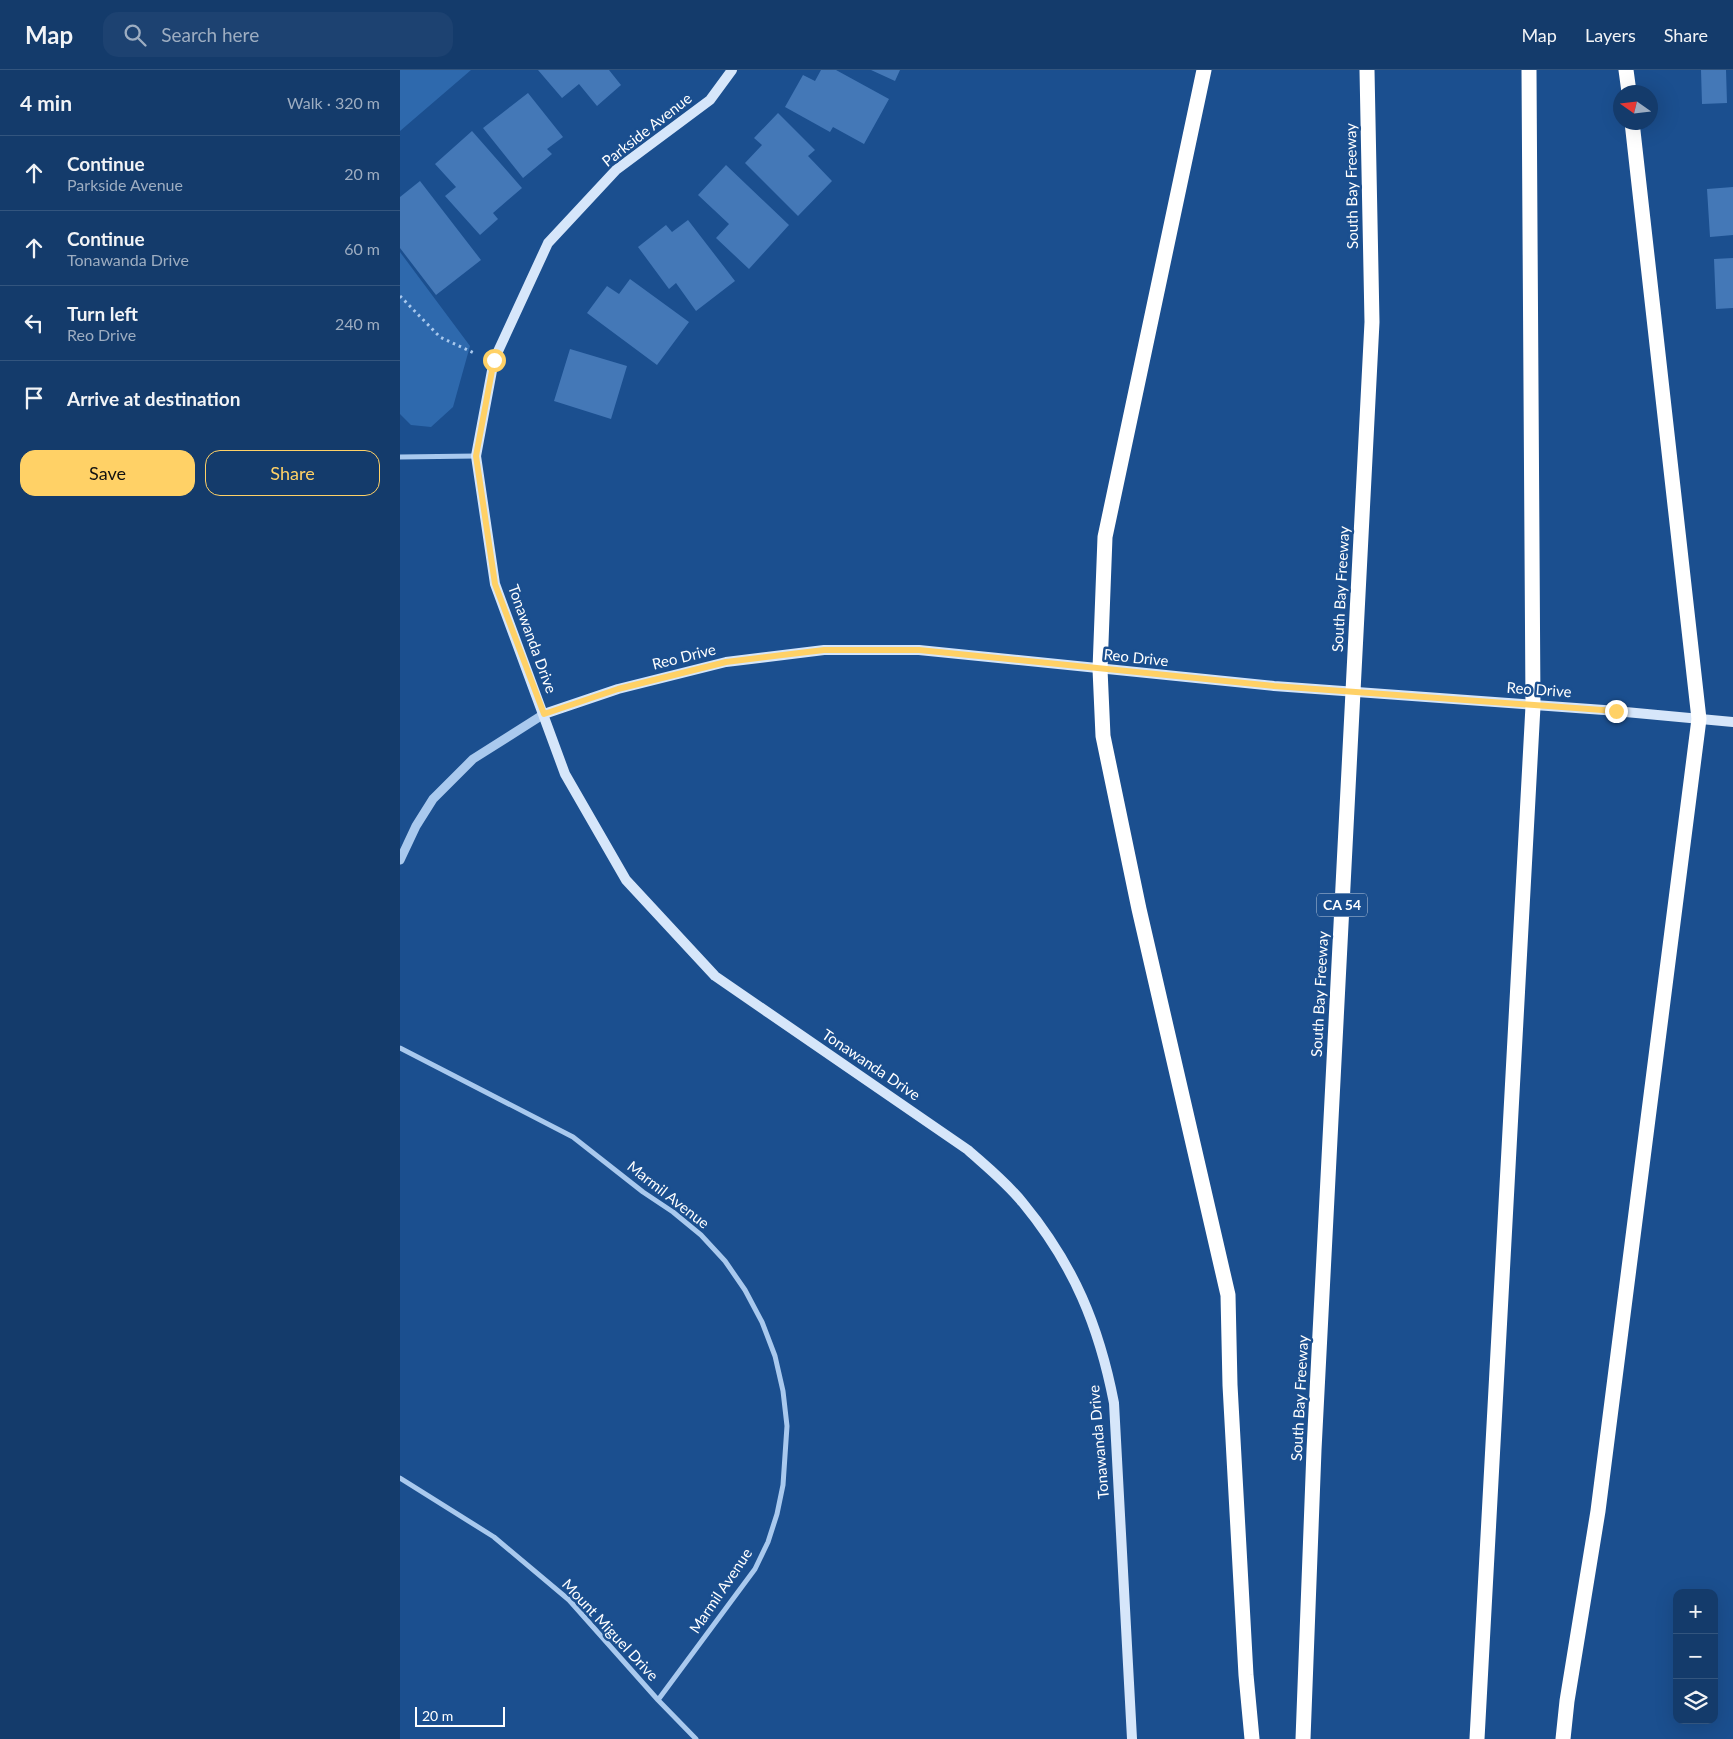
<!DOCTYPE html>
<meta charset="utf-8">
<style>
:root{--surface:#143b6b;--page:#1d4271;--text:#f1f3f6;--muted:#9dadc1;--line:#33557e;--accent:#ffd166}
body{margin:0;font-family:Lato,sans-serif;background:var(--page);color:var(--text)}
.controls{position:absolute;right:15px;bottom:15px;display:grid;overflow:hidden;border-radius:10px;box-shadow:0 5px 20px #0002}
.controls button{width:45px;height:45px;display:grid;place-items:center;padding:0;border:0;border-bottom:1px solid var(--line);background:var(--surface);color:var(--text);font:25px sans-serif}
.compass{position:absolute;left:1213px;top:15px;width:45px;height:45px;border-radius:50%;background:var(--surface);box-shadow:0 5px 20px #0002;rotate:284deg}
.scale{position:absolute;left:15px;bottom:12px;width:90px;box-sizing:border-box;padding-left:5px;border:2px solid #fff;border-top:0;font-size:14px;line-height:18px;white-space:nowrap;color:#fff;-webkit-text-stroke:4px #1b4f8f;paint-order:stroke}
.stop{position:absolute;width:15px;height:15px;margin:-11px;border:4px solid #ffd166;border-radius:50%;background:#fff}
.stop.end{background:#ffd166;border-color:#fff;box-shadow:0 1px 5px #0008}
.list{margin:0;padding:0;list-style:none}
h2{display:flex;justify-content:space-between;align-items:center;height:65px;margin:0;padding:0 20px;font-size:21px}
h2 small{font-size:16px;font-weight:400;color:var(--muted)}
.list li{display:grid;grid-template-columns:32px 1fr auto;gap:15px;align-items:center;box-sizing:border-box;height:75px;padding:0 20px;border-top:1px solid var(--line)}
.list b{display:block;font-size:19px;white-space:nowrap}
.list p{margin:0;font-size:16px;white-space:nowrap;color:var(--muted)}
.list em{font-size:16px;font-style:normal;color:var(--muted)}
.actions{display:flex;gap:10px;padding:15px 20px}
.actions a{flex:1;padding:11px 0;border:1px solid var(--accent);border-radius:15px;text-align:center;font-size:18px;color:var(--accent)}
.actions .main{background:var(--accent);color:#111}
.icon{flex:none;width:28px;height:28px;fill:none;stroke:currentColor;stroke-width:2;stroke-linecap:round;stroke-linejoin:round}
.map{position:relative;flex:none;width:1333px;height:1669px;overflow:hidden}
header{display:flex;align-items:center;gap:30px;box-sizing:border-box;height:70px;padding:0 25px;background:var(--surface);border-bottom:1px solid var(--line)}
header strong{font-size:24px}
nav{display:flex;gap:28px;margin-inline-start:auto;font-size:18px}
.search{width:350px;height:45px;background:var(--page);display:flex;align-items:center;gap:12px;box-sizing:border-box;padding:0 18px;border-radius:15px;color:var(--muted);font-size:19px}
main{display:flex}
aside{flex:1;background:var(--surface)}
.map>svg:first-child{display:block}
</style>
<header>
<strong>Map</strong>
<div class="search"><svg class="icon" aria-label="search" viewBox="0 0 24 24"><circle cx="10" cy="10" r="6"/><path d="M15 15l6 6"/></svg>Search here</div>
<nav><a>Map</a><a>Layers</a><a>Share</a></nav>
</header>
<main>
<aside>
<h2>4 min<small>Walk · 320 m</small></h2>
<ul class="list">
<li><svg class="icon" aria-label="ahead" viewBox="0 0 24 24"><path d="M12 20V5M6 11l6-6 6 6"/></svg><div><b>Continue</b><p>Parkside Avenue</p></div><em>20 m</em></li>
<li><svg class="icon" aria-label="ahead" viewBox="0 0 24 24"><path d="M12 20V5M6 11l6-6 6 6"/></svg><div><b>Continue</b><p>Tonawanda Drive</p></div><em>60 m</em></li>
<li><svg class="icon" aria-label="left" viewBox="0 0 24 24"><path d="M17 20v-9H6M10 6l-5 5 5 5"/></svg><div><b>Turn left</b><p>Reo Drive</p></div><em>240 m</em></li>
<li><svg class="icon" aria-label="arrive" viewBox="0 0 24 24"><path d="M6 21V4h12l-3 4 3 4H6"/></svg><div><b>Arrive at destination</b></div></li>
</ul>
<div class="actions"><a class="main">Save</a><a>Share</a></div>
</aside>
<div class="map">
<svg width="1333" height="1669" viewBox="0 0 1333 1669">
<rect width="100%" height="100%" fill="#1b4f8f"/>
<!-- green -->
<path fill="#2e69ad" d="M0,0H71L0,61Z
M0,182L70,276L53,337L31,357L11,355L0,344Z"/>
<!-- building -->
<path fill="#4478b7" d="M138,0H209L221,15L197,36L179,14L162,28Z
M421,0H436L489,29L464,74L433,57L430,62L385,37L403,5L415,11Z
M471,0H500L495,11Z
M1301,0H1326L1327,33L1302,34Z
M128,23L163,67L147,79L152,84L123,108L83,58Z
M378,43L415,80L408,86L432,111L398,146L345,93L362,75L354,68Z
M72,61L122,118L93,143L98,149L80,165L45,126L56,117L35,94Z
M326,95L389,155L349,199L316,168L329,154L298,125Z
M20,111L81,190L36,225L0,178V127Z
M1333,117V165L1310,167L1307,119Z
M288,150L335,211L296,241L276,213L269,219L238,177L266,155L272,162Z
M1333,188V238L1316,239L1314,189Z
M230,209L289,252L257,295L187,243L207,216L219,224Z
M170,279L227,296L211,349L154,331Z"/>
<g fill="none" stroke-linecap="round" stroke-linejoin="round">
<!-- path -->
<path stroke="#a9c9ee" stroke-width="3" stroke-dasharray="2.5 4" stroke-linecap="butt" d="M0,226L40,267L76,284"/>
<!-- minor -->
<path stroke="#a9c9ee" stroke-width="5" d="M0,387L76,386
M0,978L173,1067L243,1122L273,1142L301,1165L325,1191L345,1220L362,1252L375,1286L383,1321L387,1356L383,1415L377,1444L368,1472L355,1499L258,1630
M0,1408L94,1467L169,1530L258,1630L296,1669"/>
<!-- tertiary -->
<path stroke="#a9c9ee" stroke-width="9" d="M0,790L16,756L33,729L73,689L144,644"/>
<!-- secondary -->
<path stroke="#d6e6fa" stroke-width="10" d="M332,0L310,30L216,100L148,173L94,290L76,386L95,514L165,704L226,810L315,906L568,1080C587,1097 607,1113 623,1133C674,1195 699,1256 714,1333L732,1669
M144,644L218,619L326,592L424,580H519L874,616L1204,640L1333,652"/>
<!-- motorway -->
<path stroke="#fff" stroke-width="15" d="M804,0L705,467L700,599L703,666L739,839L828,1225L830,1315L846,1605L852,1669
M1226,0L1229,22
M903,1669L914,1380L972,252L967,0
M1077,1669L1133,636L1129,0
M1163,1669L1167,1631L1198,1441L1299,649L1232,52"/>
</g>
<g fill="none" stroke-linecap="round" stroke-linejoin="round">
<!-- route -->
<path stroke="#ffd166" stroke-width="6" d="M94,290L76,386L95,514L144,644L218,619L326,592L424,580H519L874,616L1216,641"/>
</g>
<g text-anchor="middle" stroke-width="5" stroke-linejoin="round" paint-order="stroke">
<!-- shield labels -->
<rect fill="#1b4f8f" stroke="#bbcadd" stroke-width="1" x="917" y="823.5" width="50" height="23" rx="4"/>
<g font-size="14" font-weight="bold" fill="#fff">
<text x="942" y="840">CA 54</text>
</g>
<!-- street labels -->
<g font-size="15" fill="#fff" stroke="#1b4f8f">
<text transform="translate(247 60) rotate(-38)" y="5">Parkside Avenue</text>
<text transform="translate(952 116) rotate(-91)" y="5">South Bay Freeway</text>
<text transform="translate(941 519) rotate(-87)" y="5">South Bay Freeway</text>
<text transform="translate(132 569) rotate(70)" y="5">Tonawanda Drive</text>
<text transform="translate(284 587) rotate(-14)" y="5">Reo Drive</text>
<text transform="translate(736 588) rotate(6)" y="5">Reo Drive</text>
<text transform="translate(1139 620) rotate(4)" y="5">Reo Drive</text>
<text transform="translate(920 924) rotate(-87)" y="5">South Bay Freeway</text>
<text transform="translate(471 995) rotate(34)" y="5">Tonawanda Drive</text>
<text transform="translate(268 1125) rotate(38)" y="5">Marmil Avenue</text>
<text transform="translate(900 1328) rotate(-87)" y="5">South Bay Freeway</text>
<text transform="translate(699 1372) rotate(-95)" y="5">Tonawanda Drive</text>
<text transform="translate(321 1521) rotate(-56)" y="5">Marmil Avenue</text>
<text transform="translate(210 1560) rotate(47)" y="5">Mount Miguel Drive</text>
</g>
</g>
</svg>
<div class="controls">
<button>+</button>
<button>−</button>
<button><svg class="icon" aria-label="layers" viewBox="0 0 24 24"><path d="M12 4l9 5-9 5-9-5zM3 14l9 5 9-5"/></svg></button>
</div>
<svg class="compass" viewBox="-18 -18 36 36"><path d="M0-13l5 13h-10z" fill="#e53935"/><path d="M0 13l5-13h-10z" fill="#9dadc1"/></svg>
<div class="scale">20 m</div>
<div class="stop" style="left:94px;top:290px"></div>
<div class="stop end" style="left:1216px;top:641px"></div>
</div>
</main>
